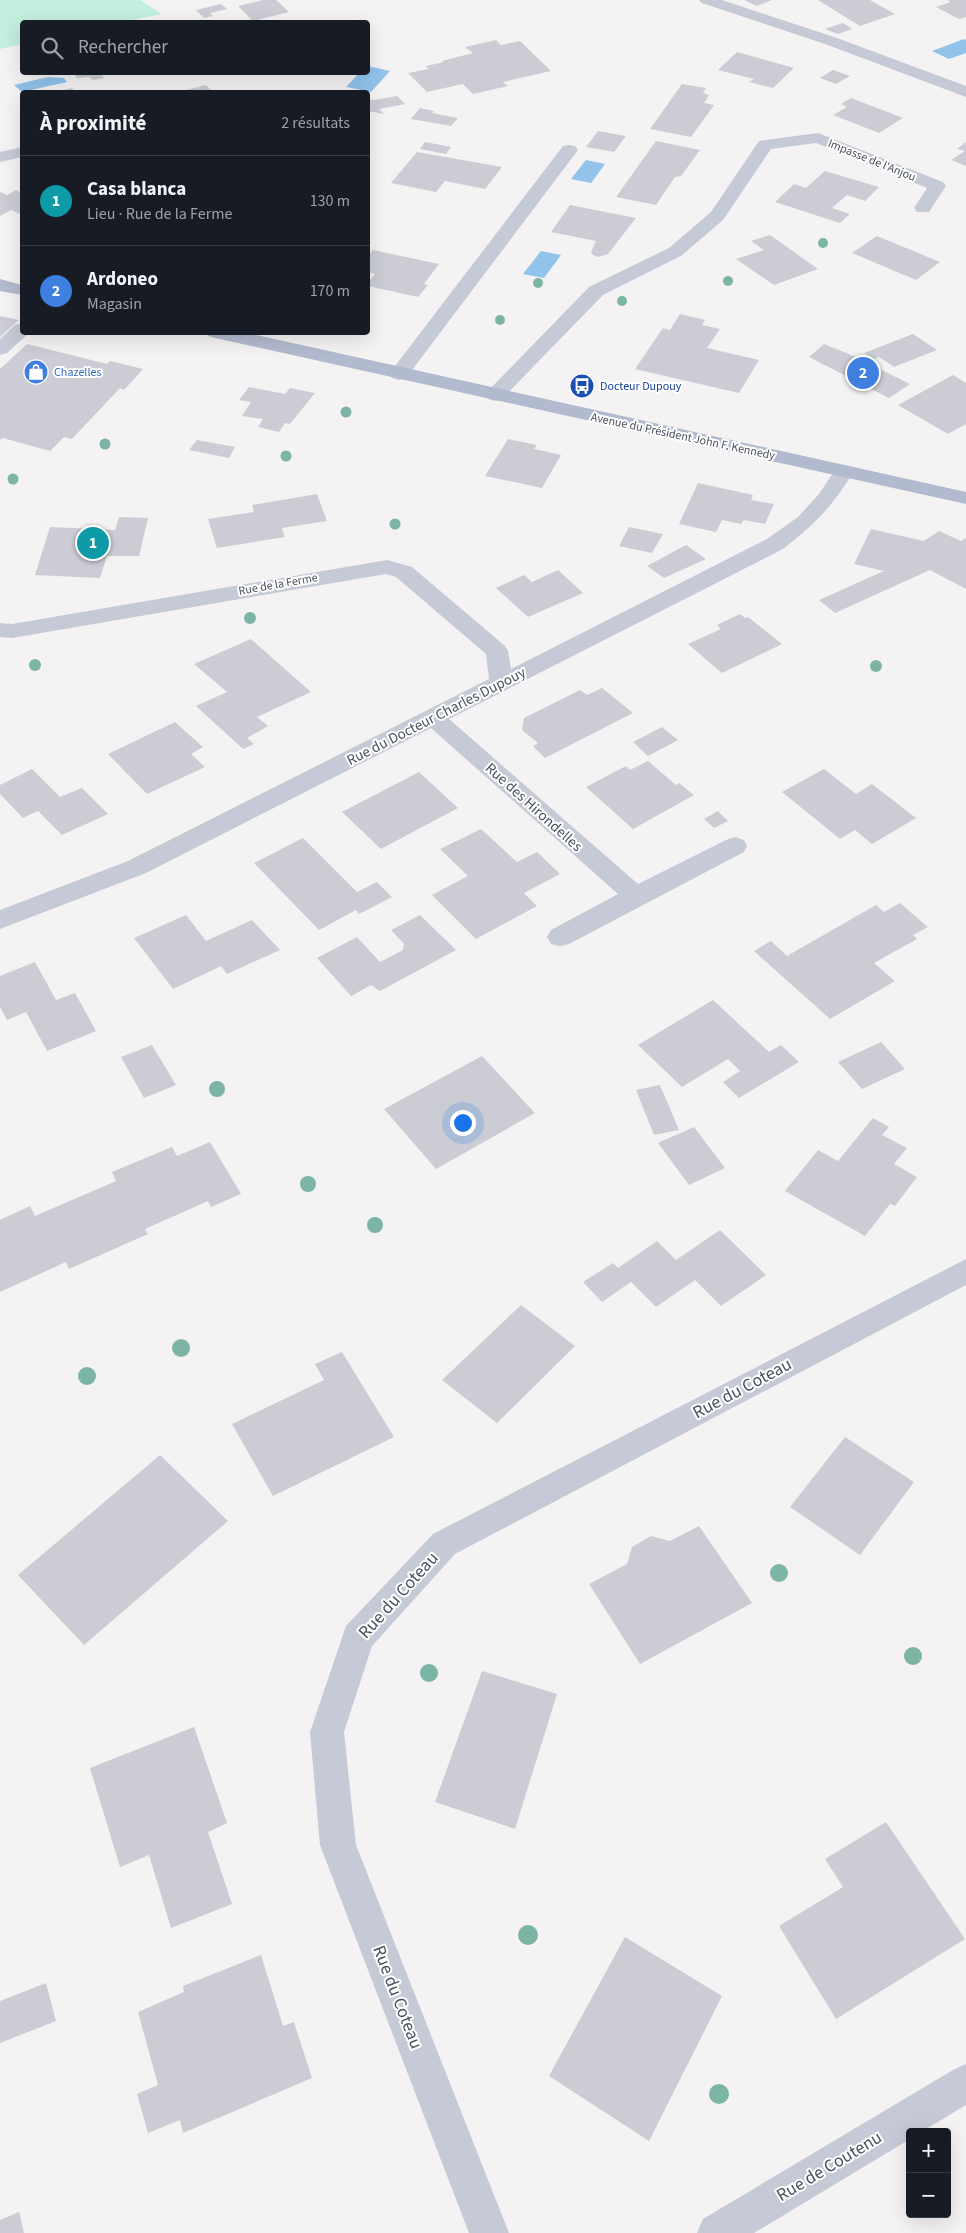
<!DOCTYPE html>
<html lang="fr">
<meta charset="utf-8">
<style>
:root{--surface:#171b24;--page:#20242c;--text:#f1f3f6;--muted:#9ea1a6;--line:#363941;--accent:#92a5ed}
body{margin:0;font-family:"Source Sans 3",sans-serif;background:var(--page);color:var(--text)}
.controls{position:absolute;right:15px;bottom:15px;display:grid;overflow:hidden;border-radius:5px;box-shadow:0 5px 20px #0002}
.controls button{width:45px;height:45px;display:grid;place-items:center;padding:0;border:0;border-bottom:1px solid var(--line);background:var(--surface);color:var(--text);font:25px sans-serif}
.you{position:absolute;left:462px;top:1122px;width:18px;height:18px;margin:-12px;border:4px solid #fff;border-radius:50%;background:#1a73e8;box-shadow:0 0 0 8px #1a73e833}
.badge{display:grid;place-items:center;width:32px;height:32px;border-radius:50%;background:var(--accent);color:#fff;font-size:16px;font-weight:700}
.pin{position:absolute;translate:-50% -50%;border:2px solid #fff;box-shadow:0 1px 5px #0006}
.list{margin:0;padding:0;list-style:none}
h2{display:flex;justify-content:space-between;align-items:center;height:65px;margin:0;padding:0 20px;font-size:21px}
h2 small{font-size:16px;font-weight:400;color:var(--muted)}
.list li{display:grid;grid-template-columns:32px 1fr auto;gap:15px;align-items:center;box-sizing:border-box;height:90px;padding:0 20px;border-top:1px solid var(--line)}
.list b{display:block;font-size:19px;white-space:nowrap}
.list p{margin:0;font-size:16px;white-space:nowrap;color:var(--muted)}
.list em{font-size:16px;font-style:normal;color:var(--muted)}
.icon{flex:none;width:28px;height:28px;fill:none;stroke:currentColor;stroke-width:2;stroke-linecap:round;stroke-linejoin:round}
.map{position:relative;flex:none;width:966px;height:2233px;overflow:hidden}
.search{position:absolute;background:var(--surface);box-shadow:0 5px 20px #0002;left:20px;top:20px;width:350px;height:55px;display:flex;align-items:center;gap:12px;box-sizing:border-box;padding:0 18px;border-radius:5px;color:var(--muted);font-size:19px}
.panel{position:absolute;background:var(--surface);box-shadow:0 5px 20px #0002;left:20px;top:90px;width:350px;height:245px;border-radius:5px}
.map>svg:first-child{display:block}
</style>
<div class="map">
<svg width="966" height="2233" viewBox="0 0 966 2233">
<rect width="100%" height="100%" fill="#f4f2f2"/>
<!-- green -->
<path fill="#c2efde" d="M0,0H140L162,14L123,22H22V44L0,49Z"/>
<!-- water -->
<path fill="#91c3eb" d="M964,39L966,40V53L949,59L932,51Z
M368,66L390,71L371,92L346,87L359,73L368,72Z
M48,77L64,78L67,82L22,92L14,85Z
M586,160L605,164L591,183L571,179Z
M541,251L561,255L544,278L523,274Z"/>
<!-- building -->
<path fill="#cccdd4" d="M263,0H276L289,12L253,21L238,6Z
M744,0H772L757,6Z
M818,0H870L895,14L860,26Z
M947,0H966V17L959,19L936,7L951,2Z
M221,4L227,9L210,13L213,16L204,18L196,10Z
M843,23L852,29L838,34L825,29Z
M496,40L501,45L520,41L551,71L503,82L508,86L473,94L463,84L427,92L408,73L429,69L426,66L444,62L442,61L473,53L465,47Z
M737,52L794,68L773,88L749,82L754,79L718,70Z
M833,70L850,76L836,84L820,78Z
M72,72H99L104,78L93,80L89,77L77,78Z
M682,84L706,88L703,93L709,95L704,103L714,105L691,137L650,129Z
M206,85L213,92H178Z
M72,88L76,92H55Z
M397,96L405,104L379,109L384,114L368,111V99L374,100Z
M851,98L903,118L879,133L833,115L847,107L841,104Z
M420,108L434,111L432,113L458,118L451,126L411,119Z
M598,131L626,136L614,152L586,147Z
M656,141L700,150L681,176L675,177L656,205L616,197Z
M425,142L451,147L446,154L420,149Z
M966,142V166L951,160L965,151L957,149Z
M417,152L502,167L485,189L445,181L436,192L391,183Z
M825,171L879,187L865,201L847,195L832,208L850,214L840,223L775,202L794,184L806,188Z
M16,190L22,193V215L11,210L0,216V192L7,195Z
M570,205L636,218L608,254L599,257L593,255L591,252L596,241L551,232Z
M770,235L818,269L774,285L736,259L764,250L751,241Z
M877,236L940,262L916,280L852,253Z
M373,250L439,264L424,284L428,285L418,297L368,286V282L375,274L368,272V256Z
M680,314L705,320L702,325L720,329L707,348L759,360L739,393L635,369L663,328L670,330Z
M0,316L19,320L0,337Z
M913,334L937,350L894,367L879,357L874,359L864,353Z
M27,344L107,364L110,361L143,369L124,390L120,388L72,439L64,437L50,451L3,438L0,440V369Z
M824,344L849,354L910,384L889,398L809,357Z
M953,375L966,383V424L948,434L898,405Z
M249,387L285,394L290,388L315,393L290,424L285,423L279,432L258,427L263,419L242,416L251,402L239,400Z
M508,439L537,445L534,449L561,455L542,488L485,476Z
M197,440L235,447L229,458L189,450Z
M698,483L753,495L751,500L774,504L765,524L744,520L741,524L722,520L716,532L679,524Z
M317,494L327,521L282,528L285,537L217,548L208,519L254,512L252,505Z
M119,517L148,518L139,556H107L100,578L35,575L50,527L115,530Z
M629,527L663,534L652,553L619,546Z
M871,529L924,541L939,531L961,541L966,538V589L930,570L835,613L819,600L884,571L854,564Z
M686,545L706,559L664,578L647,566Z
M558,570L583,593L528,617L496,588L524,575L532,582Z
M740,614L745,618L748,617L782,644L722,673L688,644L721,629L717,625Z
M251,639L311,692L257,717L268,726L247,738L254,744L243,749L196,706L227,692L194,664Z
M602,688L633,713L545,758L533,746L538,743L522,730L524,718L580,690L587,695Z
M175,722L203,747L191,754L205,767L147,794L108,754Z
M662,727L678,740L648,756L633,742Z
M648,761L676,785L679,783L694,795L633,829L586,787L626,766L630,770Z
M32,769L60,797L82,788L108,814L62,835L38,811L23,818L0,794V785Z
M824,769L856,794L872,784L916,818L872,844L855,830L840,839L782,792Z
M419,772L458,808L381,849L342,812Z
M718,811L728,821L714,828L704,819Z
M481,829L517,862L537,852L560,874L524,893L537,906L476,939L432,895L468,876L440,849Z
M303,838L357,892L377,882L392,897L359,914L356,910L319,930L254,863Z
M900,903L928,927L913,935L917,939L874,963L895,981L830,1019L754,951L771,941L787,956L876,905L884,912Z
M186,915L206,941L252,920L280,950L227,974L221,966L173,989L134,938Z
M420,915L456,950L380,991L371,985L351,996L317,958L357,937L380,962L403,950L404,944L391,930Z
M35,962L56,1000L75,993L96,1031L47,1051L26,1012L7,1020L0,1007V976Z
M713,1000L769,1052L781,1045L799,1062L739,1098L723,1082L740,1071L728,1059L682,1087L638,1045Z
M881,1042L905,1069L862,1089L838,1062Z
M152,1045L176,1085L144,1098L121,1057Z
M482,1056L535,1113L436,1169L384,1109Z
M660,1085L679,1130L654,1135L636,1090Z
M873,1118L889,1127L882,1135L907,1148L894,1164L917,1177L895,1206L890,1204L865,1236L785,1191L818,1150L838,1161Z
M694,1127L725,1168L689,1185L658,1143Z
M210,1142L241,1194L211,1207L208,1201L145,1229L148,1234L69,1269L66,1262L0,1292V1220L30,1206L35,1216L116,1181L112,1172L172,1147L177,1156Z
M720,1230L766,1275L721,1306L695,1280L656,1307L631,1282L602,1302L583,1282L613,1263L618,1268L657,1241L676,1260Z
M521,1305L575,1346L497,1423L442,1380Z
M342,1352L394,1437L273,1496L232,1424L324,1380L315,1364Z
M845,1437L914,1482L860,1555L790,1507Z
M160,1455L228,1521L84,1645L18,1575Z
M699,1526L752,1603L640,1664L589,1584L627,1564L632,1547L651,1536L670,1541Z
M482,1671L557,1694L515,1829L435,1802Z
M194,1727L227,1823L208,1832L232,1904L171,1928L149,1855L120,1867L90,1768Z
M886,1822L965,1939L836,2019L779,1926L843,1887L825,1859Z
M625,1937L722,1996L649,2141L549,2076Z
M261,1955L283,2026L294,2022L312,2078L183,2133L180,2120L148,2133L137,2094L158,2085L138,2012L184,1992L183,1986Z
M46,1983L56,2021L0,2043V2001Z
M19,2212L24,2233H0V2220Z"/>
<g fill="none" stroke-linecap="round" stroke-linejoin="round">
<!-- minor -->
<path fill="#c6cad6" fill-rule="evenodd" d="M699,0H722L837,38L966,86V97L825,44L702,3Z
M818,133L943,182L946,186L929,212H917L914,208L927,188L816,143L771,149L723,220L681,256L603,295L502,399L495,401L488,399L485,395L488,391L589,287L669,248L711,212L759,141Z
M569,145L575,146L578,150L575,154L406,378L399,380L392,378L389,374L392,370L563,146Z
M22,147V157L0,162V152Z
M22,323V332L29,333L7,353L0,355V339L15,325Z
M844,465L851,467L854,471C832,507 816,523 783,549L449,719L638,884L726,840L735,837L744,840L747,846L744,852L569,944L560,946L551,944L547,937L551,930L618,894L431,728L146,873L0,929V910L128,861L489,679L486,654L396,577L386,574L12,638L0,637V623L12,624L387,560L412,567L505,646L508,651L511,669L767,539L798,517L819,494L837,467Z
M966,1259V1285L455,1554L372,1646L344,1732L356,1845L509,2233H469L320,1845L310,1732L346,1626L433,1534Z
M966,2064V2105L921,2132H910V2139L754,2233H697L703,2219L953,2070Z"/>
<!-- major -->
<path fill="#b2bacf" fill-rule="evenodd" d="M0,279L22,285V295L0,291Z
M206,332H243L966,492V504L215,338L208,336Z"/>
</g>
<!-- trees -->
<g fill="#7cb4a5">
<circle cx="823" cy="243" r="5"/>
<circle cx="728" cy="281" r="5"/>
<circle cx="538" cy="283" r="5"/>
<circle cx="622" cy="301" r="5"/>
<circle cx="500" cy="320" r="5"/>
<circle cx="346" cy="412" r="5.5"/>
<circle cx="105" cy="444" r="5.5"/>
<circle cx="286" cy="456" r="5.5"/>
<circle cx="13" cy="479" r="5.5"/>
<circle cx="395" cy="524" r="5.5"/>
<circle cx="250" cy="618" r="6"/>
<circle cx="35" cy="665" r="6"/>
<circle cx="876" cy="666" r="6"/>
<circle cx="217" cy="1089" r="8"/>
<circle cx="308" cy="1184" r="8"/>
<circle cx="375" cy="1225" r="8"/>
<circle cx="181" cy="1348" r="9"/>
<circle cx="87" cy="1376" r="9"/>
<circle cx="779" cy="1573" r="9"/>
<circle cx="913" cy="1656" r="9"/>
<circle cx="429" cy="1673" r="9"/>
<circle cx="528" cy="1935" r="10"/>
<circle cx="719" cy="2094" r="10"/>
</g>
<!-- icons -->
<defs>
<symbol id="shop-disc" viewBox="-11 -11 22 22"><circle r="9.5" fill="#3f7fe0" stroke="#fff"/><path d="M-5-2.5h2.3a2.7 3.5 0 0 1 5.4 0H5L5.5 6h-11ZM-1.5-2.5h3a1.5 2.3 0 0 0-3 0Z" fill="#fff"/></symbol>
<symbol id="bus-disc" viewBox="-11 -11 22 22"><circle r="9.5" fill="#1a4fb4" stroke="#fff"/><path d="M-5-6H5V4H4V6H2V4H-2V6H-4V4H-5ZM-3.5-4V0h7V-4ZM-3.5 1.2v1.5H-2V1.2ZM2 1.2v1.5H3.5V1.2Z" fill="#fff"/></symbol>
</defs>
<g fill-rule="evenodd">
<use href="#shop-disc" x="22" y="358" width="28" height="28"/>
<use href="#bus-disc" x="568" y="372" width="28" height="28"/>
</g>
<g text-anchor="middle" stroke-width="4" stroke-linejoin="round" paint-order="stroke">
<!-- far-street labels -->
<g font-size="12" fill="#4a505f" stroke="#fff">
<text transform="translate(872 160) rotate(22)" y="4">Impasse de l'Anjou</text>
<text transform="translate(683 436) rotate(12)" y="4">Avenue du Président John F. Kennedy</text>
<text transform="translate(278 584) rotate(-10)" y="4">Rue de la Ferme</text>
</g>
<!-- far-shop labels -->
<g font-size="12" fill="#366cbe" stroke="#fff" text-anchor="start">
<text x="54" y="376">Chazelles</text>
</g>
<!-- far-transit labels -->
<g font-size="12" fill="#164399" stroke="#fff" text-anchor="start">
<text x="600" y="390">Docteur Dupouy</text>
</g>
<!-- street labels -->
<g font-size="15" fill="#4a505f" stroke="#fff">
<text transform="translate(436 716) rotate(-27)" y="5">Rue du Docteur Charles Dupouy</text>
<text transform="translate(534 807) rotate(42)" y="5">Rue des Hirondelles</text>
</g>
<!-- near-street labels -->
<g font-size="18" fill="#4a505f" stroke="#fff">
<text transform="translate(742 1388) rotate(-28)" y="6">Rue du Coteau</text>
<text transform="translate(398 1595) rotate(-48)" y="6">Rue du Coteau</text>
<text transform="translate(398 1997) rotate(69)" y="6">Rue du Coteau</text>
<text transform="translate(829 2166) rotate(-31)" y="6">Rue de Coutenu</text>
</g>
</g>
</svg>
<div class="controls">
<button>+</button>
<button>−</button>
</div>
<div class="you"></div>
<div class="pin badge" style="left:93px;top:543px;background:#0f9aa8">1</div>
<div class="pin badge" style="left:863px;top:373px;background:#3f7fe0">2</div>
<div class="search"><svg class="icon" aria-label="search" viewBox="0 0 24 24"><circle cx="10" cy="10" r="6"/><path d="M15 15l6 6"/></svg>Rechercher</div>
<section class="panel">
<h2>À proximité<small>2 résultats</small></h2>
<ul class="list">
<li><span class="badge" style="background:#0f9aa8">1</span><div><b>Casa blanca</b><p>Lieu · Rue de la Ferme</p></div><em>130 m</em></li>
<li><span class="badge" style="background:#3f7fe0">2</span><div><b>Ardoneo</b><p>Magasin</p></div><em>170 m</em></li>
</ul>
</section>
</div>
